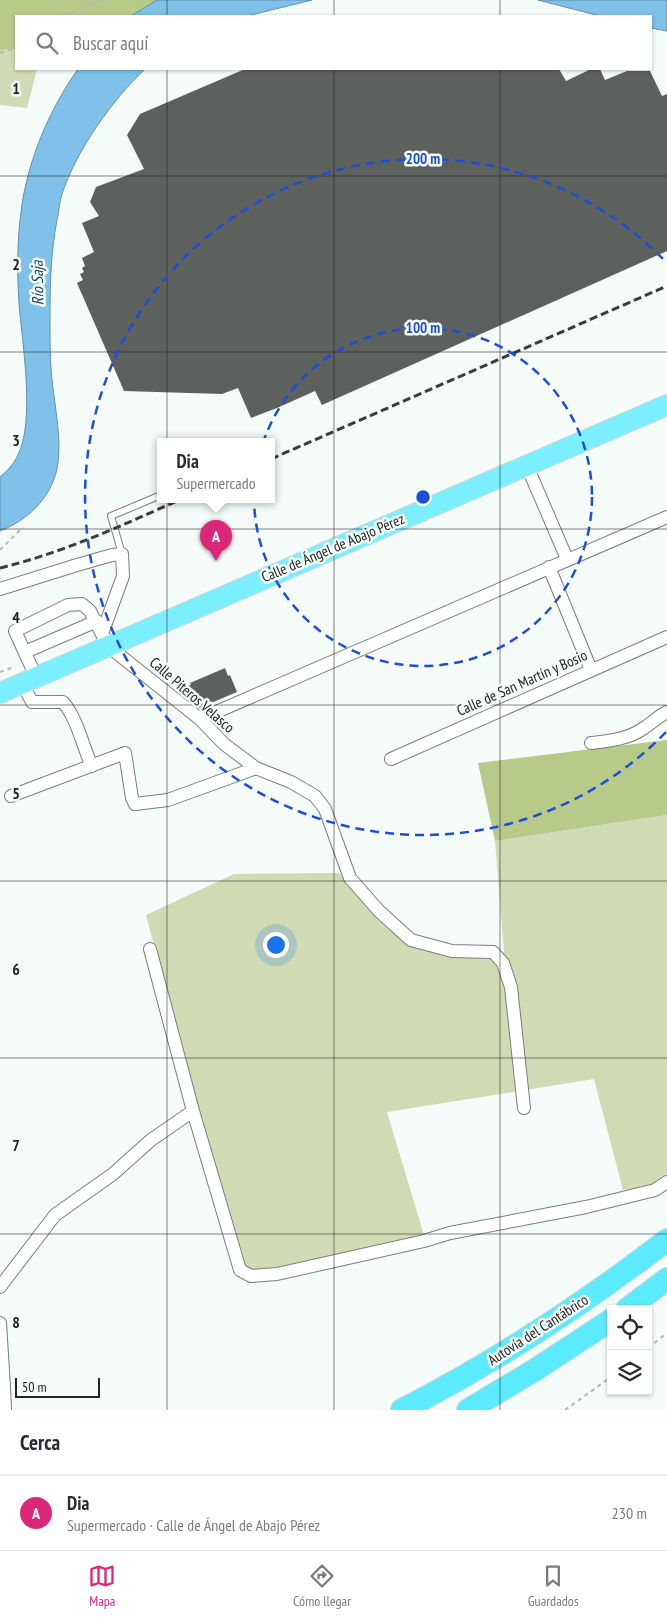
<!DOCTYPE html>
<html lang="es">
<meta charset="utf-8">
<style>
:root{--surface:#fff;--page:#f7f7f7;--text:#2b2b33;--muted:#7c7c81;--line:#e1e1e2;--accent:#db2777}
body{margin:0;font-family:"PT Sans Narrow",sans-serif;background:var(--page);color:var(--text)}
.controls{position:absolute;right:15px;bottom:15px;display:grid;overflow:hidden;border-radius:0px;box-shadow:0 1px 4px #0004}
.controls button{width:45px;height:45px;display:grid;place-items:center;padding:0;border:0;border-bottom:1px solid var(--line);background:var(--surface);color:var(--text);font:25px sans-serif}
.scale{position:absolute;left:15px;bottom:12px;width:85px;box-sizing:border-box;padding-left:5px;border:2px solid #202322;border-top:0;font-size:14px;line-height:18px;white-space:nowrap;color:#202322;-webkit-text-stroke:4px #f4fbf9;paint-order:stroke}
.you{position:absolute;left:275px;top:944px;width:18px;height:18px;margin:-12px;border:4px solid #fff;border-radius:50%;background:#1a73e8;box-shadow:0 0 0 8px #1a73e833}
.badge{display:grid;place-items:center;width:32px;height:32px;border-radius:50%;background:var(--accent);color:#fff;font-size:16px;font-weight:700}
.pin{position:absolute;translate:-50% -41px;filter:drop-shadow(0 1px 2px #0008)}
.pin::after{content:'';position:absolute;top:26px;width:18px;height:15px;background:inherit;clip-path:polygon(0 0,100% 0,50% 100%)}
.popup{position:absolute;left:157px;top:438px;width:118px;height:65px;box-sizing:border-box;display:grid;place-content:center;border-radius:0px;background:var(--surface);filter:drop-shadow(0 1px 4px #0005);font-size:16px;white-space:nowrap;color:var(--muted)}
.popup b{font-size:19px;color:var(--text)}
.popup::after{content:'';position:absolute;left:50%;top:100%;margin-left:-10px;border:10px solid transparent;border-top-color:var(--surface)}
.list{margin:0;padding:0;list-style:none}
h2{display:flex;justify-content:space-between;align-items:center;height:65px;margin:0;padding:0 20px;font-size:21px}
h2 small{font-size:16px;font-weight:400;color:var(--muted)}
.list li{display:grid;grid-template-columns:32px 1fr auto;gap:15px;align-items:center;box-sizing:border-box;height:75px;padding:0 20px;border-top:1px solid var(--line)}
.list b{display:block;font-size:19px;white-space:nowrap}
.list p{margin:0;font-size:16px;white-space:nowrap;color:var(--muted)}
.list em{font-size:16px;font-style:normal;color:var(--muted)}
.icon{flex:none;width:28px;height:28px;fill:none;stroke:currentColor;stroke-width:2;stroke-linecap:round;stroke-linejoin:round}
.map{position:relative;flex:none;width:667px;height:1410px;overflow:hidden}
.search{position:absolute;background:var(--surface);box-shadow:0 1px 4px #0004;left:15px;right:15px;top:15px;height:55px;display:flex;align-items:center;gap:12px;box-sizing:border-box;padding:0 18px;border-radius:0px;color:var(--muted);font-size:19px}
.sheet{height:140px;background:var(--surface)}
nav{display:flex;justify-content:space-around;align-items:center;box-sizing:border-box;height:70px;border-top:1px solid var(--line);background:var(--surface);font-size:14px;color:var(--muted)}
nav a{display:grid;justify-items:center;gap:2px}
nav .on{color:var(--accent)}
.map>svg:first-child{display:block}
</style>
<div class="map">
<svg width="667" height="1410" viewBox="0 0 667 1410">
<rect width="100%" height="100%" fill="#f4fbf9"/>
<!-- green -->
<path fill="#d0dbb5" d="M16,49V69H37L27,108L0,105V50Z
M667,815V1178L654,1187L623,1190L594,1079L387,1112L424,1235L251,1276L240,1270L146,915L234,874L339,873L374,911L412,947L456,957L488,958L504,952L495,841Z"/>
<!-- forest -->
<path fill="#b8ca8a" d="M0,0H164L134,16H16V49L0,50Z
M667,740V815L495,841L478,763Z"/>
<!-- water -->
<path fill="#7fc1e8" stroke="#6292ad" d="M157,0H312L247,16H131Z
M538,0H667V31L651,28V16H600Z
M78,69H145C112,100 76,151 62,194C59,203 59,212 57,220C50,256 50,290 50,326C50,340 50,354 51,368C53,400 63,438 57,469C50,499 28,520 0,531V477C7,471 13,465 17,457C36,422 22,343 19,303C17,273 17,242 21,212C27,162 49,110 78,69Z"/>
<!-- building -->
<path fill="#5d615d" d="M245,69H559L566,81L591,69H600L605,80L627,71H650L662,96L667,94V251L322,405L315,391L277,408L251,418L238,388L222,394L124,391L77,283L83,280L80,274L84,272L82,268L85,266L82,258L94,252L82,223L99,216L90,202L96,187L144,169L127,135L140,114Z
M225,668L228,676L230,675L237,692L199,708L190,701L184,687L191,685L190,683Z"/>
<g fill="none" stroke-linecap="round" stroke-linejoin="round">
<defs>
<path id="service" d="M122,554L111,516L161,495"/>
<path id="minor" d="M527,466L567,559
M549,567L591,670
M0,589L77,565L112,555L122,554L123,576L102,634
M25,652L97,621
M36,677L15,631L68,605L82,604L90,611L108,646L200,719L224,744L256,768L291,782L315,796L325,809L350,878L379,911L411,940L452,951L493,952L503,963L511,987L524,1108
M22,683L32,702H63C78,720 82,745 92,766
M200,719L667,517
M591,743C609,741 629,739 644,728C652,723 658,716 667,712
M391,759L667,637
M11,796L125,753L132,798L135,804L168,800L256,768
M150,949L193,1111
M0,1287L55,1215L113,1174L151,1140L193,1111L240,1270L251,1276L277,1274L424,1241L450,1233L586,1207L655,1190L667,1182
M0,1323L4,1387
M0,1387H4L5,1410"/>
<path id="trunk" d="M0,693L667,405"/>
<path id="motorway" d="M627,1309L667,1279
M402,1410C495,1362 584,1304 667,1240
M468,1410L535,1370L611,1320"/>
</defs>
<!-- service casing -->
<use href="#service" stroke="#787f7d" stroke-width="8"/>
<!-- minor casing -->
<use href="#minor" stroke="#787f7d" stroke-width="14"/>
<!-- trunk casing -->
<use href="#trunk" stroke="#d7d7d7" stroke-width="22"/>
<!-- motorway casing -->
<use href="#motorway" stroke="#d7d7d7" stroke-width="24"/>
<!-- path -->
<path stroke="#b4b9b8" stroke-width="2" stroke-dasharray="4 4" stroke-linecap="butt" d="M62,16L103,0
M0,53L16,48
M0,550L23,527
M0,672L11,668L15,669
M648,1348L667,1333
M565,1410L611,1377"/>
<!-- service -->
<use href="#service" stroke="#fff" stroke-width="6"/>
<!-- minor -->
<use href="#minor" stroke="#fff" stroke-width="12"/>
<!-- trunk -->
<use href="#trunk" stroke="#7ceffe" stroke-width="20"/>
<!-- motorway -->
<use href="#motorway" stroke="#5cebfe" stroke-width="22"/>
<!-- rail -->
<path stroke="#3a3d3c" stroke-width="3" stroke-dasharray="8 4" stroke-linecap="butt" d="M271,459L667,286
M0,568C62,553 121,526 179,500"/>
</g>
<!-- grid -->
<path fill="none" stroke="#202322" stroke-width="1" stroke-opacity="0.55" d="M167,0V16M334,0V16M500,0V16M167,69V1410M334,69V1410M500,69V1410M0,176H667M0,352H667M0,529H667M0,705H667M0,881H667M0,1058H667M0,1234H667"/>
<!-- distance rings -->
<g fill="none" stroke="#1d4ed8" stroke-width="2.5" stroke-dasharray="9 6">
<circle cx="423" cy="497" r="169"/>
<path d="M666 732A338 338 0 1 1 666 262"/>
</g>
<g text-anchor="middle" stroke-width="5" stroke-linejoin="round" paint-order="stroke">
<!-- street labels -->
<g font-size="15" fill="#202322" stroke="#f4fbf9">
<text transform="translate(333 548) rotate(-23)" y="5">Calle de Ángel de Abajo Pérez</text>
<text transform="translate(522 683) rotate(-24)" y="5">Calle de San Martín y Bosio</text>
<text transform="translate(192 695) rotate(41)" y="5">Calle Piteros Velasco</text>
<text transform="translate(538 1330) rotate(-33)" y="5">Autovía del Cantábrico</text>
</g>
<!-- water labels -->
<g font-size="16" font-style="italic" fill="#114661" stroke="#f4fbf9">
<text transform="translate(37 283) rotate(-91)" y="6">Río Saja</text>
</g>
</g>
<g font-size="16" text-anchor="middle" font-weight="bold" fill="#202322" stroke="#f4fbf9" stroke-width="5" stroke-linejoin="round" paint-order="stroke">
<text x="16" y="94">1</text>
<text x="16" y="270">2</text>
<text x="16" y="446">3</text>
<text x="16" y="623">4</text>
<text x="16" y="799">5</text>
<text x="16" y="975">6</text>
<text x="16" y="1151">7</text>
<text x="16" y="1328">8</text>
</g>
<circle cx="423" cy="497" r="8" fill="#1d4ed8" stroke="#f4fbf9" stroke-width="2.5"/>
<g font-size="15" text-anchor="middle" font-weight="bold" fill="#1d4ed8" stroke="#f4fbf9" stroke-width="5" stroke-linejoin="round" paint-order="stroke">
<text x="423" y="164">200 m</text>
<text x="423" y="333">100 m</text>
</g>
</svg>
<div class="controls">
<button><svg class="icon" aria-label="locate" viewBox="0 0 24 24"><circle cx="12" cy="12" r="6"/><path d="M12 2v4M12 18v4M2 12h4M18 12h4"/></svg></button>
<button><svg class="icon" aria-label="layers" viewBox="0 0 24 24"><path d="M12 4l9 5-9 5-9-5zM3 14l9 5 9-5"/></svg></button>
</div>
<div class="scale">50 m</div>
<div class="you"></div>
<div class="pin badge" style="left:216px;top:561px">A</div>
<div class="popup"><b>Dia</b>Supermercado</div>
<div class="search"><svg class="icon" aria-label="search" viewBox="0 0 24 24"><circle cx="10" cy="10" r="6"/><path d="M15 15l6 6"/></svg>Buscar aquí</div>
</div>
<section class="sheet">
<h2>Cerca<small></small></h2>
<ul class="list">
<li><span class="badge">A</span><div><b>Dia</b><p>Supermercado · Calle de Ángel de Abajo Pérez</p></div><em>230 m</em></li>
</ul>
</section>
<nav>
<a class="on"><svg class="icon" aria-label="map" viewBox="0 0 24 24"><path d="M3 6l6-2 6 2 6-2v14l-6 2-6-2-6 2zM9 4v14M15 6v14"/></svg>Mapa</a>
<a><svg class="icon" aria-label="directions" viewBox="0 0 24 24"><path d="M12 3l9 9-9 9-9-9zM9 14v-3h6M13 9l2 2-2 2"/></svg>Cómo llegar</a>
<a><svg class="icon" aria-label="saved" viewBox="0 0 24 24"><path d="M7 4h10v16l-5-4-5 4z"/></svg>Guardados</a>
</nav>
